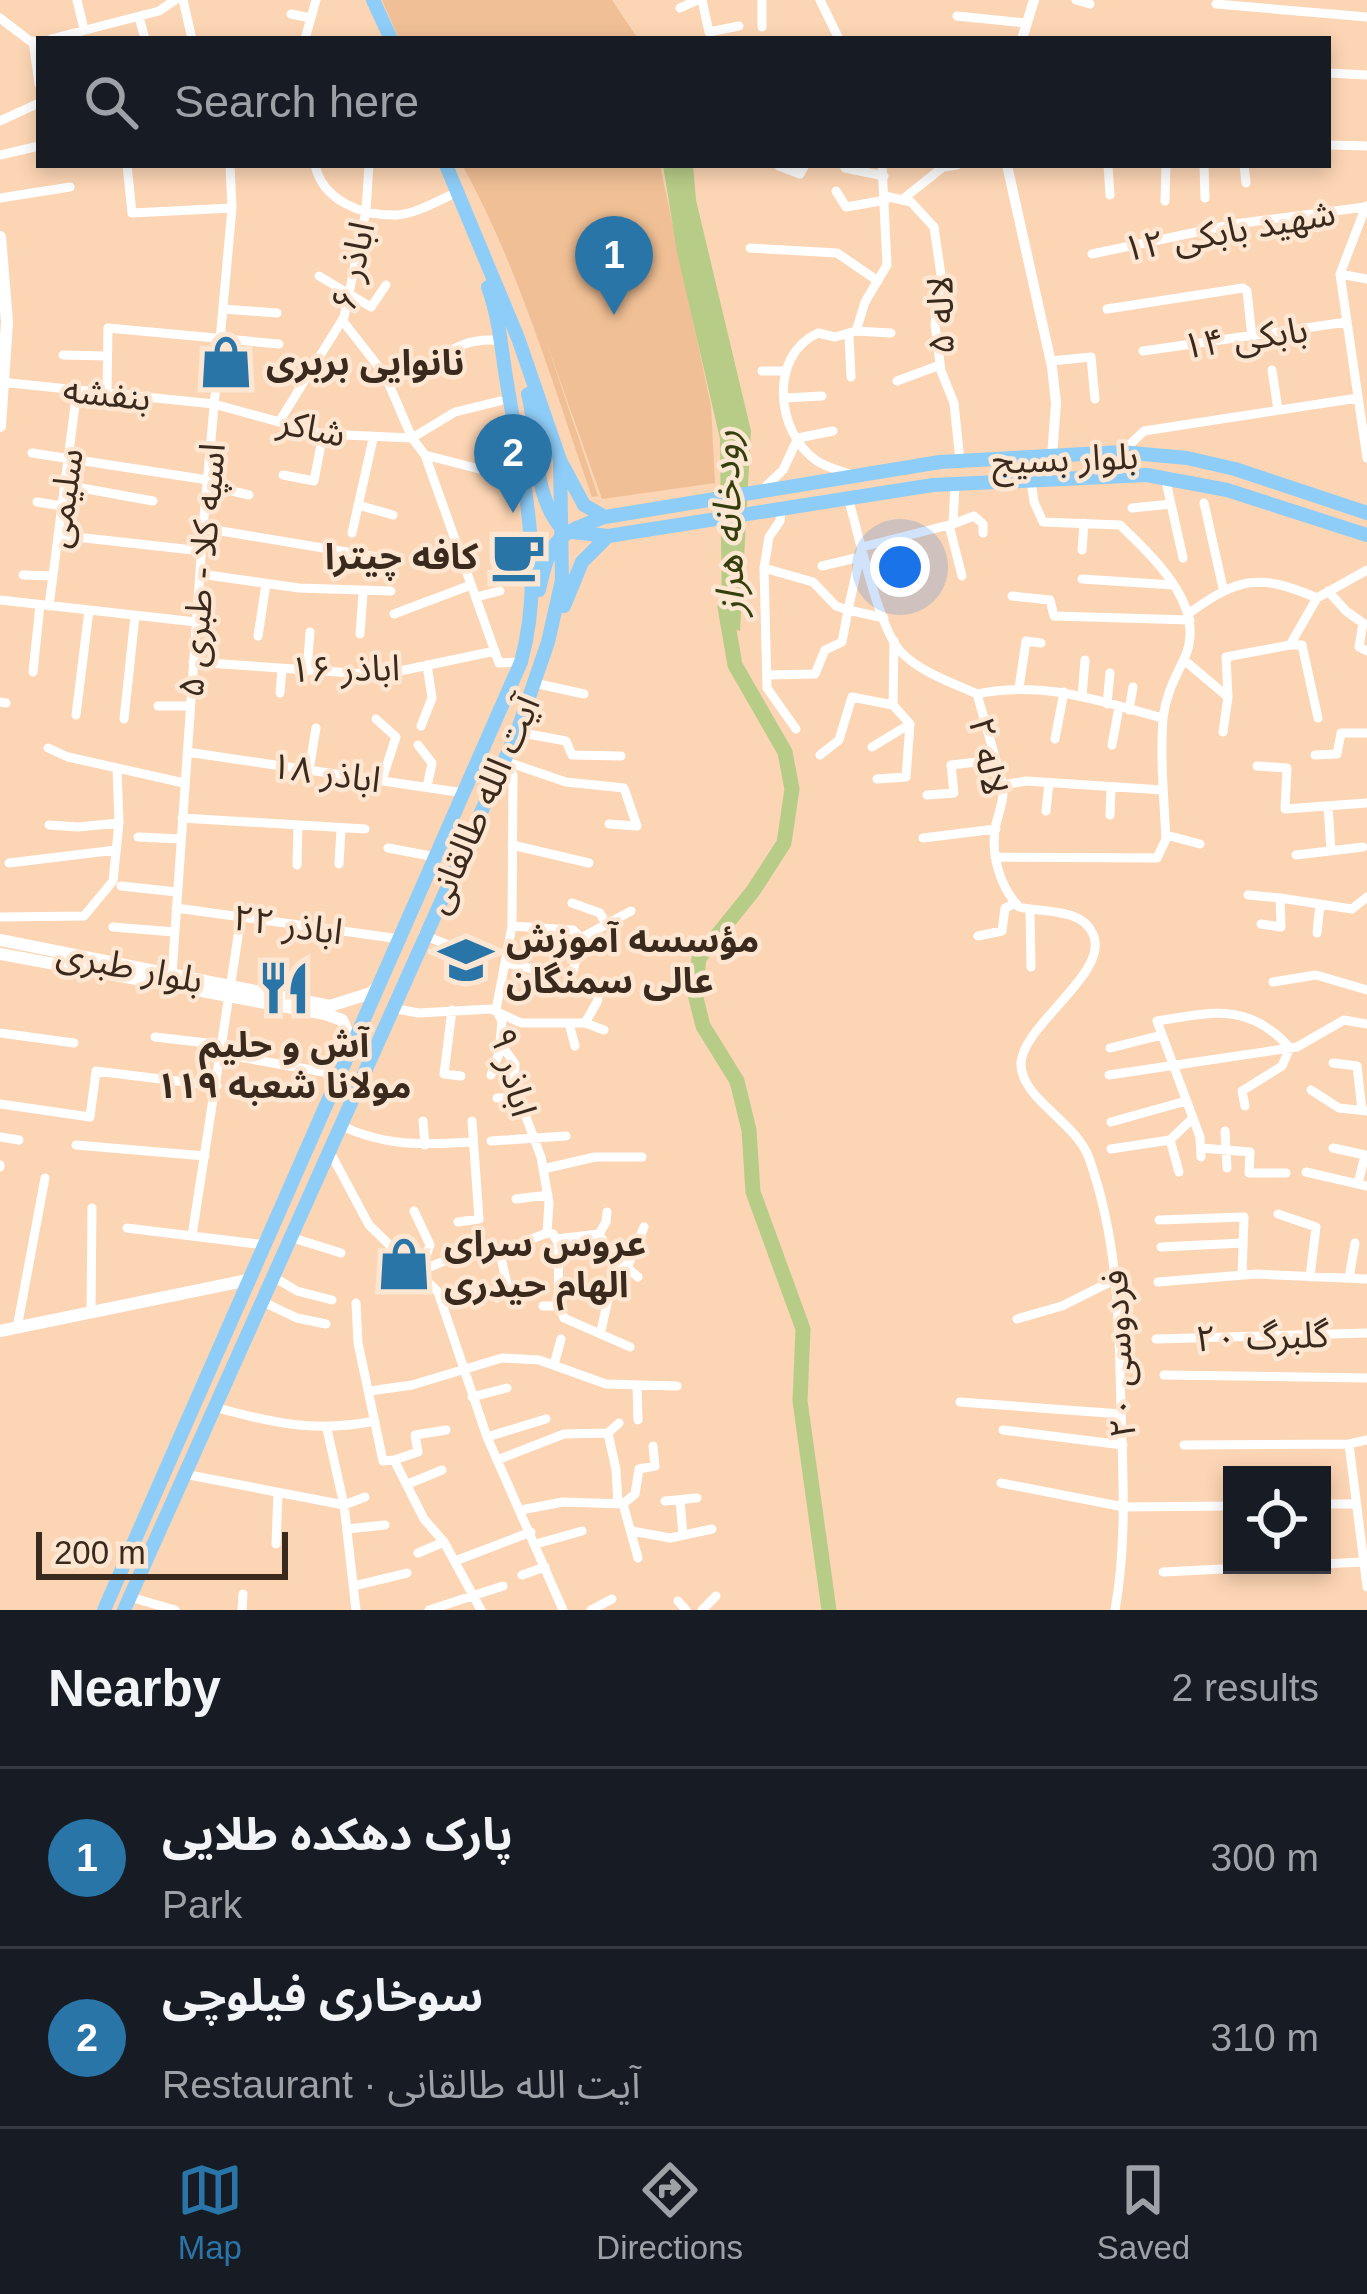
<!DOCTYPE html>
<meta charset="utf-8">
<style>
:root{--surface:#171b24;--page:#242831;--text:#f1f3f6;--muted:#9ea1a6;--line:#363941;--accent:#2a75a8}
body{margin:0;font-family:Helvetica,"Noto Sans Arabic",sans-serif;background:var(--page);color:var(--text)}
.controls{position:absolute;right:36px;bottom:36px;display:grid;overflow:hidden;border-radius:0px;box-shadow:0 6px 18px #0003}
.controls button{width:108px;height:108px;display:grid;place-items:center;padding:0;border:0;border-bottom:3px solid var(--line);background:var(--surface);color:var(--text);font:60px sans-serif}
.scale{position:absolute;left:36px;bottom:30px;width:252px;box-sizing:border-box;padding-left:12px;border:6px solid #392a1d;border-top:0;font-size:33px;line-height:42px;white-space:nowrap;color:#392a1d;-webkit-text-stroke:9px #fde6d2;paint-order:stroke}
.you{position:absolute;left:900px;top:567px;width:42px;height:42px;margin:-30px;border:9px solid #fff;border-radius:50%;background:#1a73e8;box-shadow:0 0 0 18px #1a73e833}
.badge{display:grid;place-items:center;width:78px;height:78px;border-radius:50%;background:var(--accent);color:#fff;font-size:39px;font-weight:700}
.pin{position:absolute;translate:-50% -99px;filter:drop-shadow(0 3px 6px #0008)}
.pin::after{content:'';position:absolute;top:63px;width:42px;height:36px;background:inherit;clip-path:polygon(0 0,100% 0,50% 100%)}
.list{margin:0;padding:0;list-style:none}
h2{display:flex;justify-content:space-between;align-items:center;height:156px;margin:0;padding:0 48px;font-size:51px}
h2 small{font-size:39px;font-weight:400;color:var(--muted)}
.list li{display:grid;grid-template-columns:78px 1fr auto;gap:36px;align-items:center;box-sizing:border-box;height:180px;padding:0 48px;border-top:3px solid var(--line)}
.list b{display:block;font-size:45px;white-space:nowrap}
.list p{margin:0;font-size:39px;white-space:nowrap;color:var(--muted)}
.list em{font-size:39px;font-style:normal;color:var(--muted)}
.icon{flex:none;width:66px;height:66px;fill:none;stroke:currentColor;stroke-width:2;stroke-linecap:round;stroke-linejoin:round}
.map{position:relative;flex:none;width:1367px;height:1610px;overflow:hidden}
.search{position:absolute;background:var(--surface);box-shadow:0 6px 18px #0003;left:36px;right:36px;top:36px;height:132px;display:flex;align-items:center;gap:30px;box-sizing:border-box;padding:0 42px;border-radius:0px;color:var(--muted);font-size:45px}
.sheet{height:516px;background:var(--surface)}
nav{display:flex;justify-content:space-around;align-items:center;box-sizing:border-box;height:168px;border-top:3px solid var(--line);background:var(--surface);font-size:33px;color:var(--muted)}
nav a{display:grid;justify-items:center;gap:6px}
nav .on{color:var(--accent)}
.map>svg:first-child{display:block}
</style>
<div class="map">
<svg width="1367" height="1610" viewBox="0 0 1367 1610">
<rect width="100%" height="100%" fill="#fcd5b4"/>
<!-- green -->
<path fill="#f0bf95" d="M382,0H612L638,39H399Z
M462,165H660L711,406L715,483L602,499L544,335L598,496L592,497C555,391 517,262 462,165Z"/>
<!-- water -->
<path fill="#b7cc87" d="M663,165H693L696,200L751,431L740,631L722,625L720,439L677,252Z"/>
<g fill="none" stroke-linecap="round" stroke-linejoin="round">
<!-- river -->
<path stroke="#b7cc87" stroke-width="15" d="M725,607L735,665L785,752L792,789L784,843L753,891L699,958L695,994L703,1026L737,1081L749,1130L753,1192L803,1329L800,1401L829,1610"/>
<!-- minor -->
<path stroke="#fff" stroke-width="9" d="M77,0L84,29
M183,0L192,39
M702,0L709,32L739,26
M820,0L839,39
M1076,0L1090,4
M1216,4L1367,17
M680,8L698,0
M291,14L311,18
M957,16L1026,23
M139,17L145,39
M0,18L30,41L39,42
M762,27V0
M51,39L159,11L175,0
M305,39L316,0
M33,41L39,84
M1328,73L1367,75
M0,121L39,103
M1328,145L1367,146
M0,155L39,146
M127,165L132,213L232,208
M315,165C323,201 362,216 397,215C414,214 436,202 451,195
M1108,165L1110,195
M1204,165L1205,198
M1244,165L1246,183
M779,166L800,174L805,165
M845,168L884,176
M836,191L846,207L886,200
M885,196L911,202L934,227L941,275L935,325L941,371L954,403L960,461
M0,198L70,187
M903,199L943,167L957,165
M1165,201L1166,165
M1366,206L1340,274L1367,458
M750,248L837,253L878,281
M1092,254L1235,224L1365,207
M1340,274L1367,279
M319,276L371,307L386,285
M223,309L277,313
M1107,309L1243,288L1247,291L1252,337
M342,320L385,375L412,438L425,455L483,470L522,465
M856,331L891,333
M818,333L835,337L856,331L865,302L887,265L882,165
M818,333C769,355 775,432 817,461C828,468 841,471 853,475
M849,336L851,377
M1143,351L1347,322
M63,355L107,356
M1051,361L1091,357L1095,399
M430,369C447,346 475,337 503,341
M1272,370L1278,410
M762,371H784
M897,381L940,365
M0,382L214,404L323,434L412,438
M107,393L108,328L279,344
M785,398L822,396
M279,422L344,317L366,211L369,165
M412,438L455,412L500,401
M798,438L833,431
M1122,452L1144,431L1358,398
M32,453L208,480
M425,455L499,663L521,662
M283,475L314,481L323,434
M1165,477L1183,558
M65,485L153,501
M207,485L249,495
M761,491L783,470L798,438
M848,498C859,534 878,628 901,652C920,672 953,683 977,694
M37,502L62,506
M1204,503L1223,588
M358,505L393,515
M1132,508L1171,504
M781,510L780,521L769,537L764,568L767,688L796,729
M953,524L974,516L983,524V533
M949,525L962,576
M949,525L953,524L955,484
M203,528L383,558
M352,533L373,439
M58,535L202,551
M1082,550L1084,523
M822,566L860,557
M764,568L813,582L836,606L848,610L842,642L825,650L815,674L767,675
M200,574L299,588L391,591
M23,575L53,576
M1082,579L1173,585
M1328,591L1346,611L1363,623L1359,647L1367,651
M1012,596L1050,600L1054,616L1190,620
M476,597L500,591
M0,600L196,622
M49,606L77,390
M394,614L471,585
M1188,614C1239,577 1259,573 1317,598L1367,570
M884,618L848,610L862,547L949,525
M360,634L363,593
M258,636L266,584
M1290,645H1302L1318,718
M1184,660L1228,697
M193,662L381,675L495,651
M307,671L310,632
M33,672L40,605
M534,683L584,694
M1019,688L1026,641L1041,643
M280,693L282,669
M977,694L1003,785C1004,799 1000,809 996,824C990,852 999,886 1019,907C1043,913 1081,907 1093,934C1111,973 1020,1026 1021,1065C1022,1099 1076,1122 1089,1158C1119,1243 1119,1322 1121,1410C1123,1478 1127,1543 1115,1610
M977,694C1045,680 1098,701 1163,718
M1082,697L1085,660
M0,702L6,703
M1107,704L1110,673
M158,706H190
M1129,710L1133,687
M76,715L89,610
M124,719L135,616
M376,719L396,737L382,780
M421,726L432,698L427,665
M517,732L566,741L572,755L621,756
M1223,732L1228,697L1226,657L1290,645L1317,598
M1055,739L1064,692
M418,745L432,763L427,787
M1112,745L1119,707
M872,747L910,724
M48,748L68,757L184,783
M187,752L464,793
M820,755L839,740L852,697L893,705L894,641
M1315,755L1337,754L1341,733H1367
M504,761L513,775L512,926L496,1010L502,1021L500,1043L515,1064L514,1085L541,1157L549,1203L547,1233L553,1234L558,1243L559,1306
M504,761L566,782L624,788L637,826L609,824
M1257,766L1287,768L1285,809L1367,803
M309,770L316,728
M877,779L906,777L910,724L893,705
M1003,785L1026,781L1163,790
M927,795L954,793L951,765L995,760
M1328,806L1331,851
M1046,811L1049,783
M1110,815L1111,787
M182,818L365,829
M49,825L78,827L119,823
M1166,835L1200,844
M138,837L181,839
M923,838L996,829
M512,845L589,863
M388,848L436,857
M1296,855L1363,847
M995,857L1157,858L1166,839C1164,799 1160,758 1163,718C1166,694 1175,678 1185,657C1207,606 1154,558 1120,525L1043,522L1034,502L1031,481
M9,863L116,850
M339,864L341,828
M297,865L298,825
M121,886L177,892
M1248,895L1280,898
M572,903L600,913L606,924
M176,908L400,939
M1030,909L1031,967
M0,917L84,916L113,881L119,823L117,768
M1261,924L1281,927L1280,898L1352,909L1367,897
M512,926L573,930L581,938L573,972
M113,927L174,932
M1317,933L1320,904
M423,935L484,959
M978,936L1002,931L1005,908L1016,903
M581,938L631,911
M506,963L533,969
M172,974L203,528L232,208L230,165
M1273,982L1316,975L1367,990
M391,1008L419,1013L491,1009L521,1023H585L604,1030
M452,1010L444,1074L461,1076
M569,1023L575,1046
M585,1023L597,1002L601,985
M0,1033L74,1043
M155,1037L224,1045
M1110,1048L1162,1035
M222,1054L340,1075
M1333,1063L1357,1066L1362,1110
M491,1075L502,1045
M1109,1075L1297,1047L1344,1020L1367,1024
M1311,1090L1339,1108L1367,1111
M497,1098L518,1097
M0,1104L90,1117L96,1071L217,1086
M423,1121L425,1145
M1111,1122L1186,1101
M339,1125C388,1147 419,1145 472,1142
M1225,1131L1227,1168
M0,1137L19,1140
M1170,1140L1179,1172
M491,1141L566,1136
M76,1145L205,1156
M1201,1148L1250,1152L1249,1173H1286
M1333,1148L1365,1155L1358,1184
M1111,1149L1170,1140L1193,1118
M330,1152L369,1225L438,1292L487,1437L563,1610
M1201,1157L1200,1137L1157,1021C1212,1012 1249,1002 1290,1048L1282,1066L1242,1091L1245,1106
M0,1167V1165
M543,1169L595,1157H642
M1306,1172L1367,1186
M516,1199L548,1195
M414,1211L430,1245L420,1272
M1278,1214L1316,1227L1310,1277
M1159,1220L1244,1217L1242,1275
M458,1222L479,1219L472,1121
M127,1228L265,1245
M599,1234L606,1222L607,1212
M192,1236L241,917
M290,1237L341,1253
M556,1239L599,1234L612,1255L638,1277
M1161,1247L1243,1243
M501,1258L521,1243L547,1233
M627,1268L644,1227
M420,1272C442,1260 476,1248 501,1258L507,1284L497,1298
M272,1276L297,1291L332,1300
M1349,1278L1355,1243
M1158,1282L1256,1274L1367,1279
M589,1290L611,1294
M440,1299L487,1291
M261,1301L297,1318L326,1324
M356,1303L358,1343L383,1461L394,1460L424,1519L444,1542L481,1610
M543,1306H559L564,1318L630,1347
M91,1312L92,1208
M1017,1319L1062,1306L1118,1278
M17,1328L45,1178
M601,1331L617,1259
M1156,1339L1367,1333
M554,1365L561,1339
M1164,1375L1367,1378
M637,1386L638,1420
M370,1391L412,1385L502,1358L539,1360L606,1384L677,1386
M472,1397L507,1388
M960,1402L1121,1414
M214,1407C272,1423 315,1433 375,1421
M327,1429L344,1505L356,1610
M1003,1430L1123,1445
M487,1437L546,1419
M1367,1440L1349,1444L1367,1587
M1184,1445L1349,1444
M394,1460L418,1452L415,1435L446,1430
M497,1460L564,1434L608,1433
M184,1474L344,1505L365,1497
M1001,1483L1124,1507L1232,1506
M408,1484L442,1470
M680,1500L683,1535
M665,1501L697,1498
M618,1503L616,1470L608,1433L619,1423
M623,1504L635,1494L639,1469L655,1466L653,1446
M1322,1504H1356
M521,1510L563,1502L623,1504L638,1558
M347,1529L385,1525
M632,1531L670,1538L712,1529
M276,1544L278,1493
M536,1544L582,1531
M418,1553L444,1542
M455,1561L531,1532
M1322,1564L1363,1562
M1163,1572L1302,1565
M522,1575L545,1567
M353,1586L407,1573
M130,1597L175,1610
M678,1601L686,1610
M242,1610L243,1594
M429,1610L503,1586
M591,1610L612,1599
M702,1610L716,1596"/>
<!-- tertiary -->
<path stroke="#fff" stroke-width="10" d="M1022,39L1034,0
M1007,165L1052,367L1056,403L1052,457"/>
<!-- secondary -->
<path stroke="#fff" stroke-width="12" d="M0,237L7,322L0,426
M0,940L330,1006L371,993L377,987
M0,954L325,1014L342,1020L353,1045
M0,1331L248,1280"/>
<!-- primary -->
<path stroke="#8ecdf8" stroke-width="14" d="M373,0L391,39
M528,394C540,440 530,495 564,531L608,536L933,485L1147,475L1227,490L1367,535
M561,462L584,505L605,517
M539,590C550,539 557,534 605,517L940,462L1121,452L1187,458L1235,469L1367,513
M564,606L582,562L608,536
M104,1610L521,662C547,568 521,471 506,377C501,346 499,317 488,287
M124,1610L517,732L548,642L562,580L560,460L518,338L446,165"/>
</g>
<!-- icons -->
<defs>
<symbol id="shop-bare" viewBox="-9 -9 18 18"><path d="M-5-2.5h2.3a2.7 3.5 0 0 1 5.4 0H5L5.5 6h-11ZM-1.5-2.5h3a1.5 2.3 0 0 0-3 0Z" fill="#2a75a8" stroke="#fde6d2" stroke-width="2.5" paint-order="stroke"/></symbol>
<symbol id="cafe-bare" viewBox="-9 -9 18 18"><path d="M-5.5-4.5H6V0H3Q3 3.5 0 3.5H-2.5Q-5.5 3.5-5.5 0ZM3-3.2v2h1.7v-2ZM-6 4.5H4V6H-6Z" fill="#2a75a8" stroke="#fde6d2" stroke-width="2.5" paint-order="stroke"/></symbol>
<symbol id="university-bare" viewBox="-9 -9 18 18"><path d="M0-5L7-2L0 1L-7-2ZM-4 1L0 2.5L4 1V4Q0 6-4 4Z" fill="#2a75a8" stroke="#fde6d2" stroke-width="2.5" paint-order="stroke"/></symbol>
<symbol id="restaurant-bare" viewBox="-9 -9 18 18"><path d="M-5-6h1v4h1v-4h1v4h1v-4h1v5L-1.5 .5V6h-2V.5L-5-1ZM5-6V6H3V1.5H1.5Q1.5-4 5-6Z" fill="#2a75a8" stroke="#fde6d2" stroke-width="2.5" paint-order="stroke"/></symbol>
</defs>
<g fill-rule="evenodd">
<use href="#shop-bare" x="188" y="324" width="76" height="76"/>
<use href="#cafe-bare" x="480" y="518" width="76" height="76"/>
<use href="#university-bare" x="428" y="922" width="76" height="76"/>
<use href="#restaurant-bare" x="246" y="950" width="76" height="76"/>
<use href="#shop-bare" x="366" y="1226" width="76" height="76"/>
</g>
<g text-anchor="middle" stroke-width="9" stroke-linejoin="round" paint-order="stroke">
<!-- street labels -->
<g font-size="36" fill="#392a1d" stroke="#fde6d2">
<text transform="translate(1229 230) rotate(-10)" y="13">شهید بابکی ۱۲</text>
<text transform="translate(352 266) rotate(-77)" y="13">اباذر ۶</text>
<text transform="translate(940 315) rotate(-91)" y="13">لاله ۵</text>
<text transform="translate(1245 337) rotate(-8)" y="13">بابکی ۱۴</text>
<text transform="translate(107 393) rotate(6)" y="13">بنفشه</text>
<text transform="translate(312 427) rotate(12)" y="13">شاکر</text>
<text transform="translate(1065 458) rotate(-2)" y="13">بلوار بسیج</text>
<text transform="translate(63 498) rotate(-82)" y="13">سلیمی</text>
<text transform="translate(201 570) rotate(-85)" y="13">اسپه کلا - طبری ۵</text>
<text transform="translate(345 668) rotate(-1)" y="13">اباذر ۱۶</text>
<text transform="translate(989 756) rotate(79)" y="13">لاله ۲</text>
<text transform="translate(326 772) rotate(8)" y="13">اباذر ۱۸</text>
<text transform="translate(481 804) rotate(-66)" y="13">آیت الله طالقانی</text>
<text transform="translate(288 924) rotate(8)" y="13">اباذر ۲۲</text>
<text transform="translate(130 966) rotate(11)" y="13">بلوار طبری</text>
<text transform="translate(514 1072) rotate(75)" y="13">اباذر ۹</text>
<text transform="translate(1262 1336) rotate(-2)" y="13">گلبرگ ۲۰</text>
<text transform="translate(1118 1354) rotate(-93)" y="13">فردوسی ۲۰</text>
</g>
<!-- poi labels -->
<g font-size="36" font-weight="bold" fill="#392a1d" stroke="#fde6d2" text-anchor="start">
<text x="266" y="375">نانوایی بربری</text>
<text x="478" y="569" text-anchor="end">کافه چیترا</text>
<text x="506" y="952">مؤسسه آموزش<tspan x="506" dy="41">عالی سمنگان</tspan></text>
<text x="284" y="1057" text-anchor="middle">آش و حلیم<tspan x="284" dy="41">مولانا شعبه ۱۱۹</tspan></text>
<text x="444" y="1256">عروس سرای<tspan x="444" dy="41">الهام حیدری</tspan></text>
</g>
<!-- water labels -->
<g font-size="39" font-style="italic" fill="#333f0c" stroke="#fde6d2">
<text transform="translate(727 523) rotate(-92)" y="14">رودخانه هراز</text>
</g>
</g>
</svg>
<div class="controls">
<button><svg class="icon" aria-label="locate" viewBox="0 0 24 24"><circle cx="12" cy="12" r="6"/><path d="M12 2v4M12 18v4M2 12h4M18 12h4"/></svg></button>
</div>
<div class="scale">200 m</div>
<div class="you"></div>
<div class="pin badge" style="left:614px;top:315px">1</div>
<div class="pin badge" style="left:513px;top:513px">2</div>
<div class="search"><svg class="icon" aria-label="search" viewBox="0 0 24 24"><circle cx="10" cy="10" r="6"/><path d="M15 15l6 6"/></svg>Search here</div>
</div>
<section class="sheet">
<h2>Nearby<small>2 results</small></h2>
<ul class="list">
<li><span class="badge">1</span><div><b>پارک دهکده طلایی</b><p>Park</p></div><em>300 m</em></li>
<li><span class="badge">2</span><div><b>سوخاری فیلوچی</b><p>Restaurant · آیت الله طالقانی</p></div><em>310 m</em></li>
</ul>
</section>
<nav>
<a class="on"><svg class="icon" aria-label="map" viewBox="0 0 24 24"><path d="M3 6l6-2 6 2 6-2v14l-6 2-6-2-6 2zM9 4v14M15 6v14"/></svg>Map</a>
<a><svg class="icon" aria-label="directions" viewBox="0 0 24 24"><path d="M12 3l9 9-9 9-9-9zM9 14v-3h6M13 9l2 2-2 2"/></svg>Directions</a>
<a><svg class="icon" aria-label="saved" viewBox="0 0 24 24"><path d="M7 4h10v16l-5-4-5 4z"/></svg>Saved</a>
</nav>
